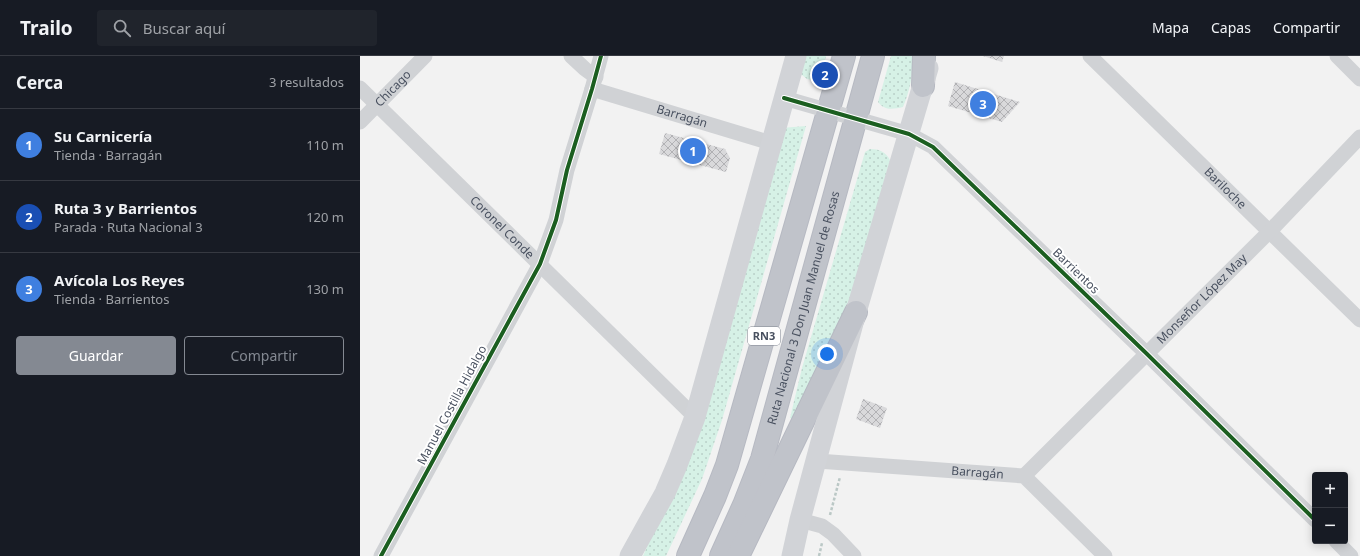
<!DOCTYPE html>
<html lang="es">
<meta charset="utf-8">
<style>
:root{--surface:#171b24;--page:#20242c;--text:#f1f3f6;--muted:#9ea1a6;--line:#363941;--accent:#848992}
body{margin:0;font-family:"Noto Sans",sans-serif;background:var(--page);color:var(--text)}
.controls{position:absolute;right:12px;bottom:12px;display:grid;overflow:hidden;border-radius:4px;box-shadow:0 2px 10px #0003}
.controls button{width:36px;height:36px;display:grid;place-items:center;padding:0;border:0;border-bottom:1px solid var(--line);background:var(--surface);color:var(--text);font:20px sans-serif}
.you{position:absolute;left:467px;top:298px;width:14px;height:14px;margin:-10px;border:3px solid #fff;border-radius:50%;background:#1a73e8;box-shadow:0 0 0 6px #1a73e833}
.badge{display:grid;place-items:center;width:26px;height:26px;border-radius:50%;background:var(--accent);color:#fff;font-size:13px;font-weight:700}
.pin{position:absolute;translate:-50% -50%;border:2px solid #fff;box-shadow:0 1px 4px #0006}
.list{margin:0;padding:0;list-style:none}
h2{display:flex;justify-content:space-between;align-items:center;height:52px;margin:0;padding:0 16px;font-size:17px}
h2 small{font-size:13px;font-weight:400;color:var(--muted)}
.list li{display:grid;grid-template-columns:26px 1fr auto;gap:12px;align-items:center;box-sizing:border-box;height:72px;padding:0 16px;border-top:1px solid var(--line)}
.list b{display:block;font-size:15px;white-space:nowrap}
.list p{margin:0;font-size:13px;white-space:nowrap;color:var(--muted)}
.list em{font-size:13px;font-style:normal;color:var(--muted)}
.actions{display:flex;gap:8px;padding:12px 16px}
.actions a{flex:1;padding:9px 0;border:1px solid var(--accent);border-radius:4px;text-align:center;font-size:14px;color:var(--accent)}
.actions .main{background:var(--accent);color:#fff}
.icon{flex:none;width:22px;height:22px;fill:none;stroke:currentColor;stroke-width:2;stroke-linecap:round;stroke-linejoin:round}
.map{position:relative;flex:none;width:1000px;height:500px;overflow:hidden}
header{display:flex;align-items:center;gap:24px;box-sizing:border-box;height:56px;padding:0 20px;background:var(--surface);border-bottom:1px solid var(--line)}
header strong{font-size:19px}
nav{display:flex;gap:22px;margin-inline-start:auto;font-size:14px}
.search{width:280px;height:36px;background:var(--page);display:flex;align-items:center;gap:10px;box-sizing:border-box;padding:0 14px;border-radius:4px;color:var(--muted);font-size:15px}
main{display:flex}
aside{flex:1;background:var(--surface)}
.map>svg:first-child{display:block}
</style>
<header>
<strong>Trailo</strong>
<div class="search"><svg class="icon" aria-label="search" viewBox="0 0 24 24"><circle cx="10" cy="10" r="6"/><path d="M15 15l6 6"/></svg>Buscar aquí</div>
<nav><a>Mapa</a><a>Capas</a><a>Compartir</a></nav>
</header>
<main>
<aside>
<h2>Cerca<small>3 resultados</small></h2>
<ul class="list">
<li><span class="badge" style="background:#3f7fe0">1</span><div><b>Su Carnicería</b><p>Tienda · Barragán</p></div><em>110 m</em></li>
<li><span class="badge" style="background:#1a4fb4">2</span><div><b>Ruta 3 y Barrientos</b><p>Parada · Ruta Nacional 3</p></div><em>120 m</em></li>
<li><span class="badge" style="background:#3f7fe0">3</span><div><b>Avícola Los Reyes</b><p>Tienda · Barrientos</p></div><em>130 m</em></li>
</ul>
<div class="actions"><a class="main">Guardar</a><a>Compartir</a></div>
</aside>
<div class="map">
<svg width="1000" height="500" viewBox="0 0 1000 500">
<defs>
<pattern id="grass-dots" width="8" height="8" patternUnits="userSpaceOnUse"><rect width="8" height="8" fill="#d6f1e6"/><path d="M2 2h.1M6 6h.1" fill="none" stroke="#b9d0c8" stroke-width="1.8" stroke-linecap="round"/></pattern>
<pattern id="building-cross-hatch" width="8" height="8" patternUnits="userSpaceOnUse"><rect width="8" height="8" fill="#d9d9db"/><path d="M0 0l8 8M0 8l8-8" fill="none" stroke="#b2b2b5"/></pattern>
</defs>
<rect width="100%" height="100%" fill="#f2f2f2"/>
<!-- grass -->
<path fill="url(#grass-dots)" d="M441,0H466L461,21L458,25L447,23L437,15Z
M531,0H553C552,20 551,32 543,51C533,53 525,55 518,46Z
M446,70L362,364L342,423L306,500H283L322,411L421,72Z
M510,93C519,93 526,96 530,104L493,236L434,364L430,362L442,312L505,96Z"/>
<!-- building -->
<path fill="url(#building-cross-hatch)" d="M623,0H644L642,6Z
M595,26L660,46L642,66L588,50Z
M305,77L365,93L370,102L366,116L299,98Z
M503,343L527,352L520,372L496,363Z"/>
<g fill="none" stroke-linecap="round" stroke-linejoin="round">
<defs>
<g id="highway">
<path d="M563,30L564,0"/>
<path d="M328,500L355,440L367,409L484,0"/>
<path id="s7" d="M361,500L384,449L402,403L513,0"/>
<path d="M378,500L496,256"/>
</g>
</defs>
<!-- highway casing -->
<use href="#highway" stroke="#b6b9c2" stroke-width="24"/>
<!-- path -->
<path stroke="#bbc8c6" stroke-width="2.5" stroke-dasharray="3 2" stroke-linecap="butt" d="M470,459L480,421
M459,500L462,487"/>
<!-- street -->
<g stroke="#d0d2d5" stroke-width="15">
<path d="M211,0L225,13L236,21"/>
<path id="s1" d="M730,0L1000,264"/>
<path d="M977,0L1000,23"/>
<path id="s2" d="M0,32L335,361"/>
<path id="s3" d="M232,33L411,87"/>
<path d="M424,42L549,78L573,91L787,298L955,464"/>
<path id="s4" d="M0,66L65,0"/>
<path id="s5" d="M457,405L664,420L745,500"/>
<path id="s6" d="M664,420L910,175L1000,81"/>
<path d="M440,464L462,470L473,478L494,500"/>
<path d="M976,485L991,500"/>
<path d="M21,500L180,208L196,164L207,114L232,33L241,0"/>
</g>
<!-- secondary -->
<path stroke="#d1d3d7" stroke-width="21" d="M270,500L305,437L317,409L335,361L436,0
M432,500L440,464L496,256L568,12"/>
<!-- highway -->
<use href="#highway" stroke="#c0c3ca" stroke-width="22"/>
<defs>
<path id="cycleway" d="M424,42L549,78L573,91L787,298L955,464
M21,500L180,208L196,164L207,114L232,33L241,0"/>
</defs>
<!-- cycleway casing -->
<use href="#cycleway" stroke="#fff" stroke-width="6"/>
<!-- cycleway -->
<use href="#cycleway" stroke="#1b5e20" stroke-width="4"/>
</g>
<g text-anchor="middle" stroke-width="4" stroke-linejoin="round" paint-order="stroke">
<!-- shield labels -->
<rect fill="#fff" stroke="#7f848f" stroke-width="1" x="388" y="271" width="32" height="18" rx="3"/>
<g font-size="11" font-weight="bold" fill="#48505f">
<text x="404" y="284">RN3</text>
</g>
<!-- street labels -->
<g font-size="12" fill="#48505f" stroke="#fff">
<text dy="4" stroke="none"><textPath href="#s4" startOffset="47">Chicago</textPath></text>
<text dy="4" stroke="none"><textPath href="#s3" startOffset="94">Barragán</textPath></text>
<text dy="4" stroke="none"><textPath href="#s1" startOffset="189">Bariloche</textPath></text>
<text dy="4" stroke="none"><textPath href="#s2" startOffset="199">Coronel Conde</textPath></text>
<text transform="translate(716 215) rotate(44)" y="4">Barrientos</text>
<text dy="4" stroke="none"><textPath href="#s6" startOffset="251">Monseñor López May</textPath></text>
<text dy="4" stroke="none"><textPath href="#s7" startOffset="262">Ruta Nacional 3 Don Juan Manuel de Rosas</textPath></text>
<text transform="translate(92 349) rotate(-62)" y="4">Manuel Costilla Hidalgo</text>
<text dy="4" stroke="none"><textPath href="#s5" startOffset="161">Barragán</textPath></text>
</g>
</g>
</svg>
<div class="controls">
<button>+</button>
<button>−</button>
</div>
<div class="you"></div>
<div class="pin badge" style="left:333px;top:95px;background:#3f7fe0">1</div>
<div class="pin badge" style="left:465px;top:19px;background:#1a4fb4">2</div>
<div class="pin badge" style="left:623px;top:48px;background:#3f7fe0">3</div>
</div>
</main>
